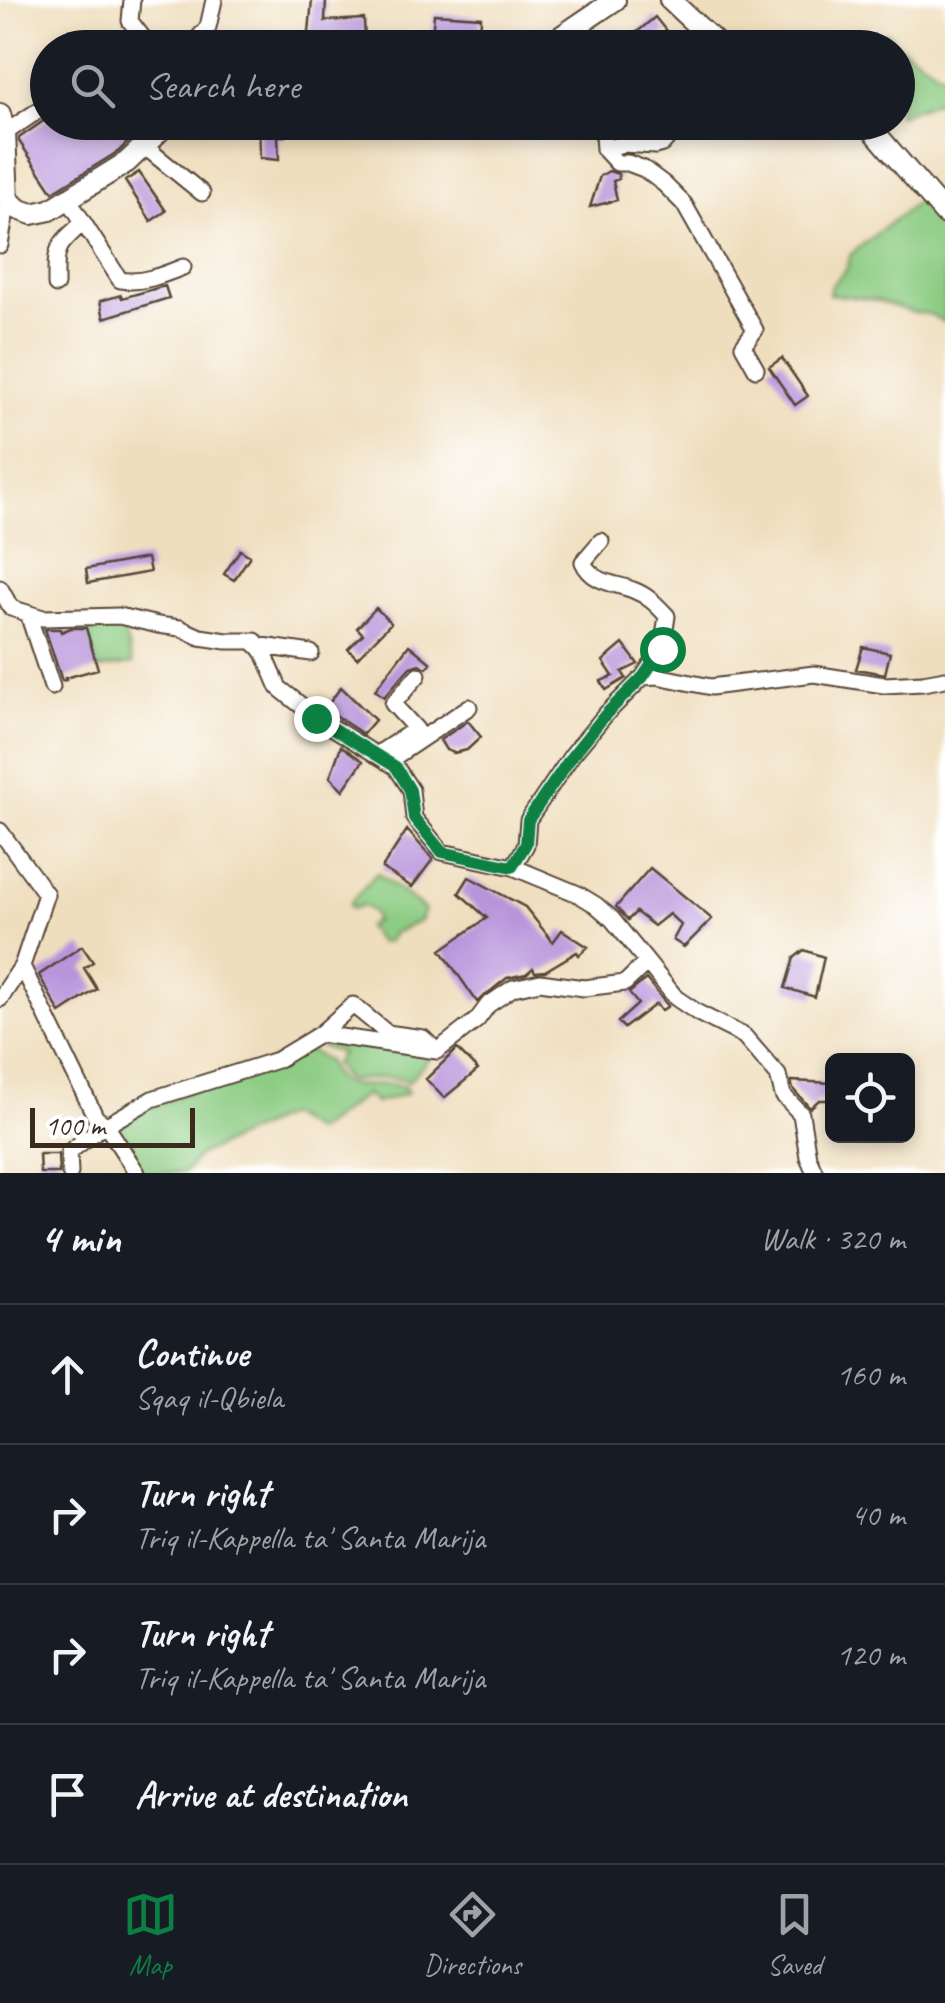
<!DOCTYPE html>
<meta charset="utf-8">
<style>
:root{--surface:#171b24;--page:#242831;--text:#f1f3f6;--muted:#9ea1a6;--line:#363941;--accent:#0b8043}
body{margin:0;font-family:Caveat,sans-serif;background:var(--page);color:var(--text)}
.controls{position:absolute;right:30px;bottom:30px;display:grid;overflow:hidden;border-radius:15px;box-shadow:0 5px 15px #0003}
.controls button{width:90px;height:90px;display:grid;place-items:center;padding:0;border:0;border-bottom:2px solid var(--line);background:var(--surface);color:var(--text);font:50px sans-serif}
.scale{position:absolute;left:30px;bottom:25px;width:165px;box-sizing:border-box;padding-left:10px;border:5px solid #3b2a1e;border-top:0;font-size:28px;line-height:35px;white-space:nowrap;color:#3b2a1e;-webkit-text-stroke:8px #fff;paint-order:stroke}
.stop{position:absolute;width:30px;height:30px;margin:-22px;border:8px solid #0b8043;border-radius:50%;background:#fff}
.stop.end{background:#0b8043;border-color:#fff;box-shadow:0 2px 10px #0008}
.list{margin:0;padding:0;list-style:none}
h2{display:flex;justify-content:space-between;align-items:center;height:130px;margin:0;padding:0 40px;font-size:42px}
h2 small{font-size:32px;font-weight:400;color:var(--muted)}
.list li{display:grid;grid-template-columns:65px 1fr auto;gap:30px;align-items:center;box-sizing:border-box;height:140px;padding:0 40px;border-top:2px solid var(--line)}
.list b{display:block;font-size:38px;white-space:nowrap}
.list p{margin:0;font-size:32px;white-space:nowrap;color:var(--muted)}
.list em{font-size:32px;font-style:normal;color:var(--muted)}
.icon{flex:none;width:55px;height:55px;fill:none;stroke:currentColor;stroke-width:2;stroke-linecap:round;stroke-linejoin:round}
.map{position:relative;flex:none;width:945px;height:1173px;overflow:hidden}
.search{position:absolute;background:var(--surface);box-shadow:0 5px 15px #0003;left:30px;right:30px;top:30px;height:110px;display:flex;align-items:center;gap:25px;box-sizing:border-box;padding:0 35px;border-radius:55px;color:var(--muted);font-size:38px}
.sheet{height:690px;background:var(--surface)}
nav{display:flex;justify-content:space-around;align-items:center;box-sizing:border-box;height:140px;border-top:2px solid var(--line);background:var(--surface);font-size:28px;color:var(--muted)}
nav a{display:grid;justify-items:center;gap:5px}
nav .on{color:var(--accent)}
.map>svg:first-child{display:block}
</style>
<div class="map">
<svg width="945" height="1173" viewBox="0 0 945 1173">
<rect width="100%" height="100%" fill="#fff"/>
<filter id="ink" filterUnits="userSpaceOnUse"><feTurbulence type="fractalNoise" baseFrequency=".01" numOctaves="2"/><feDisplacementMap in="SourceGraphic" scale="20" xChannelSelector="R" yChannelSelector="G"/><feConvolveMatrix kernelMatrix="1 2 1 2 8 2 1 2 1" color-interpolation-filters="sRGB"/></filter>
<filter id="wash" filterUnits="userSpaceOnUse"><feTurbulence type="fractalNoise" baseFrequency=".0048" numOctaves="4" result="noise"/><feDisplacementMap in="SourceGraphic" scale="40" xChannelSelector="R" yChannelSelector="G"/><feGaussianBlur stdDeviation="2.25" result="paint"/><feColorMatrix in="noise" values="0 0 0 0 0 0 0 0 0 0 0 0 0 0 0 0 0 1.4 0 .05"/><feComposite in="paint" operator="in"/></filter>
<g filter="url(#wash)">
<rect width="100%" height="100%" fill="#efdebd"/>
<!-- green -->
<path fill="#8dcc83" stroke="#647b50" stroke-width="2.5" d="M888,33L897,44L945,76V98L898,115V48L790,47Z
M918,201L945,230V322L929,314L912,312L875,300L829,294L831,286L846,270L851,254Z
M102,620L106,624L112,621L121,622L133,664L98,669L85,624Z
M377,873L424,909L420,921L393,933L387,942L379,943L367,927L375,921C375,912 370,909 362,905L352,909L349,904Z
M315,1041L432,1055L408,1082C389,1072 367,1082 346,1080L334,1064L341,1053L314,1044Z
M306,1048L327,1061C340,1103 377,1076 405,1087L408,1093L375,1103L366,1094L315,1132L287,1115L199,1155L184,1173H141L114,1131L131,1114Z"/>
<g id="blocks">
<!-- building -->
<path fill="#b894db" d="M312,0H326L325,21L364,19L365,45L309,48L306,33L309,32Z
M434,14L481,17L480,44L462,43V39L432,37Z
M655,17L667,32L659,38L666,48H618Z
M48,118V122H120L130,140L119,151L53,192L19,141V138Z
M259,122H285V136H278L279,160L260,158Z
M609,171L618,174L619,179L613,181L617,200L590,207L600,176Z
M139,172L166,211L151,221L125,181Z
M165,286L169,298L104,318L100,301L121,295L122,298Z
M782,358L808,396L795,405L769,367Z
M240,550L250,556L234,580L224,574Z
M147,558L150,572L88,583L86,569Z
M376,608L391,623L357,658L348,649L363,634L357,628Z
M71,628H86L98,669L65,678L66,680L62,681L45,629H60L61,632Z
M623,644L638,664L622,672L626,678L606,690L601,681L613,676L603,661Z
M409,645L431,663L427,668L419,664L410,667L384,697L375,690Z
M863,647L890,653L885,674L856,669Z
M341,687L375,720L363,734L325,709Z
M468,721L481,737L467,750L454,753L446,750L440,740Z
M341,746L363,761L343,790L330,777Z
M407,830L433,859L412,887L382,868Z
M650,868L712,919L684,947L673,940L681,925L669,914L654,926L636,912L628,920L616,907Z
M469,877L525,907L553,942L562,930L588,947L579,955L577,952L545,971L535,972L533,968L526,974L507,978L477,1002L441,950L487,918L459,893Z
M82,946L93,962L84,968L97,989L60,1013L39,975Z
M804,950L824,957L815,997L785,988L794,958Z
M646,979L668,1006L661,1011L656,1004L624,1028L618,1022L638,1004L629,993Z
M457,1049L478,1070L444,1098L426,1079Z
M791,1081L832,1083V1100H819L810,1108L793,1089Z
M39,1154H58L59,1173H40Z"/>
</g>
</g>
<g filter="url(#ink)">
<use href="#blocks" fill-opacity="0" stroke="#564536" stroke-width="2.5"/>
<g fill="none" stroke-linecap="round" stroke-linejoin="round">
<defs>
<path id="minor" d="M132,0L130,21L151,48
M580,24L592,48
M190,48L208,27L214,0
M602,122L604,149L617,163H628L644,169L664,184L684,204L755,330L743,346L756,369
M5,133L48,104
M144,146L202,193
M604,149L623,144L655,146L662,144L681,122
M70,198L74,208L120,280C141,284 163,275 183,267
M0,245L8,199
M56,285C56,248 55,247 83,223
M0,588L11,608L43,618L119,616L158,625L180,628L200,637L227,641H255L264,653L279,688L317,718L396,767L411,790L414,818L442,852L513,867L578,894L596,905L612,919L676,998L698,1013L744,1036L778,1075L783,1095L801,1114L808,1157L815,1173
M28,614L52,687
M256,645L311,653
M643,677L657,676L711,687L814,674L884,685L923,683L945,679
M376,755L416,729L393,704L418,675
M387,762L469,707
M0,831L46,894L22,966L0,999
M513,867L526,845L528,820L572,755L606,714L643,677L662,649L667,616C657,605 647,595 633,590C615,583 592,583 583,562L601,541
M22,966L96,1118L106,1125L137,1173
M320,1034L353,1005L387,1033L423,1038L437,1051
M70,1173L69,1152L98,1130L152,1099L277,1060L320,1034L437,1051L477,1020L488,1005L513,988L540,982L584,988L625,983L646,963"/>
<path id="major" d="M670,0L717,44L724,48
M544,48L615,0
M0,114L5,133L8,199L18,209L32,214L50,210L127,162L169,122
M862,122L872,129L945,214"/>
</defs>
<!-- minor casing -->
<use href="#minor" stroke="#564536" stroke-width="19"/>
<!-- major casing -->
<use href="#major" stroke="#564536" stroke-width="24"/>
<!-- minor -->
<use href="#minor" stroke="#fff" stroke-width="15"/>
<!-- major -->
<use href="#major" stroke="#fff" stroke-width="20"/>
</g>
</g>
<g fill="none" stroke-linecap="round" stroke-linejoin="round" filter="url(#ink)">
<!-- route -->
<path stroke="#0b8043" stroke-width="12" d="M316,718L396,767L410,790L414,818L442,852L512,867L526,844L528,820L572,756L606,714L643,677L662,649"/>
</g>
</svg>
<div class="controls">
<button><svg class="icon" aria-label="locate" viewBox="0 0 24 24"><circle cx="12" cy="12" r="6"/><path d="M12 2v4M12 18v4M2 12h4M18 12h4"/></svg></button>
</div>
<div class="scale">100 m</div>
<div class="stop" style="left:662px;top:649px"></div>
<div class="stop end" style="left:316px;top:718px"></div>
<div class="search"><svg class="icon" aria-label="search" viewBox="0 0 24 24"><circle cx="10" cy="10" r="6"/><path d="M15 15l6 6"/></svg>Search here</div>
</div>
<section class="sheet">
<h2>4 min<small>Walk · 320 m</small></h2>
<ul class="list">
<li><svg class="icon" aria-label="ahead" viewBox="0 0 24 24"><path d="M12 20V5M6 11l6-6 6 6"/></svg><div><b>Continue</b><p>Sqaq il-Qbiela</p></div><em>160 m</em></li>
<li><svg class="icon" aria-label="right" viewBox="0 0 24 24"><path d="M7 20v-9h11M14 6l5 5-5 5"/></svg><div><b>Turn right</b><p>Triq il-Kappella ta' Santa Marija</p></div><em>40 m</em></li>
<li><svg class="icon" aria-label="right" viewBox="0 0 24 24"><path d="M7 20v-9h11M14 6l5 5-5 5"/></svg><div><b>Turn right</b><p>Triq il-Kappella ta' Santa Marija</p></div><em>120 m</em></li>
<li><svg class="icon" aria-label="arrive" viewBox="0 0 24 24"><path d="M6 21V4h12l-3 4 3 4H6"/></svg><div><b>Arrive at destination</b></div></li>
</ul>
</section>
<nav>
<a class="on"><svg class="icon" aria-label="map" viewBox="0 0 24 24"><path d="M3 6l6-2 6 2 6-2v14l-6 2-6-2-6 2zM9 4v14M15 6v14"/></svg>Map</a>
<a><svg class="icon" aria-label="directions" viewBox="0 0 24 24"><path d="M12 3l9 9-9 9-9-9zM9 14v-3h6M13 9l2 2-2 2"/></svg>Directions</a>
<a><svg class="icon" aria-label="saved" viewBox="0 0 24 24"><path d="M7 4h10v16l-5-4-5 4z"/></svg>Saved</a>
</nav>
